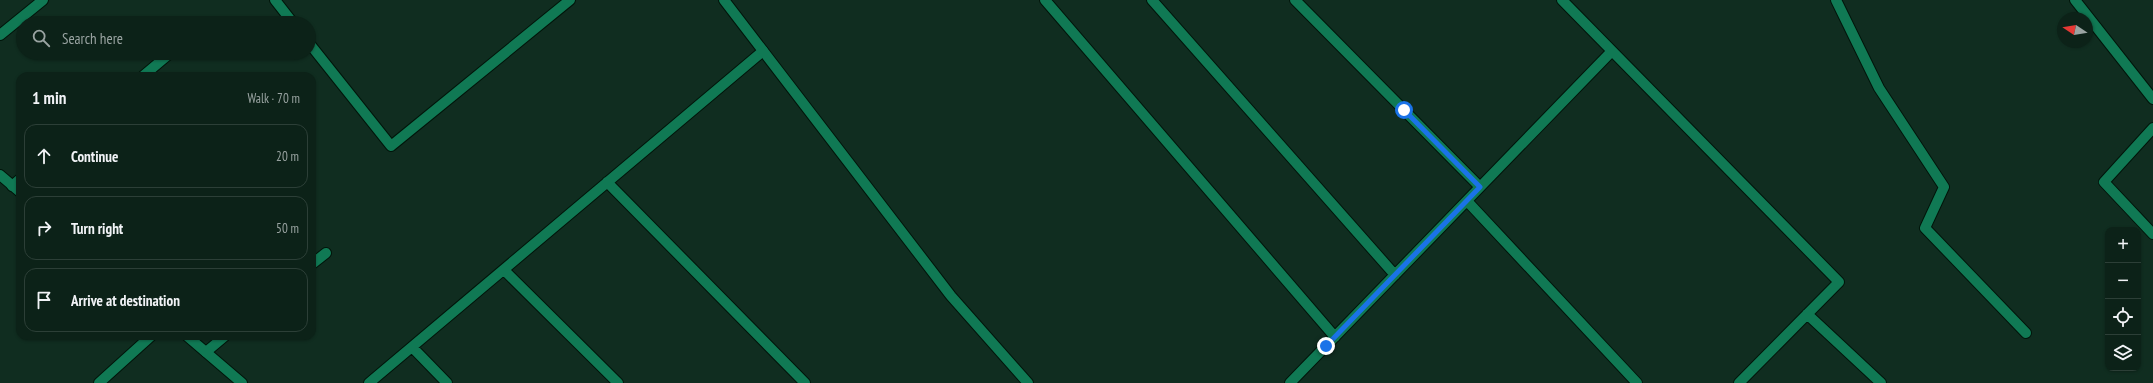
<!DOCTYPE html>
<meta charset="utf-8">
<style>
:root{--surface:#0c2218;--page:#1a2f25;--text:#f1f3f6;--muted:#9aa4a2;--line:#2c3f37}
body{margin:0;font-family:"PT Sans Narrow",sans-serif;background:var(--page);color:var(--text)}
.controls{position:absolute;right:12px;bottom:12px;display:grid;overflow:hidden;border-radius:8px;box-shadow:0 1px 3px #0004}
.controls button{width:36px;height:36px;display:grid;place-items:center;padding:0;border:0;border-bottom:1px solid var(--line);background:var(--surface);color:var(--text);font:20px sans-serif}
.compass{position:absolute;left:2057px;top:12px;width:36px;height:36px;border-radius:50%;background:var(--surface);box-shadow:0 1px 3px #0004;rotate:282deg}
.stop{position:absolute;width:12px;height:12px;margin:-9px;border:3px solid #1a73e8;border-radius:50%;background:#fff}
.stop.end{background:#1a73e8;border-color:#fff;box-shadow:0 1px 4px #0008}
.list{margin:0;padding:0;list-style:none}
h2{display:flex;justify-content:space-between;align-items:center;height:52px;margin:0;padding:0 16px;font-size:17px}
h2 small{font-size:13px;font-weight:400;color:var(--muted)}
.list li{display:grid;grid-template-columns:26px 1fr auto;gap:12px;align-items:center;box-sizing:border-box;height:64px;margin:0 8px 8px;padding:0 8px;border:1px solid var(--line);border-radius:12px}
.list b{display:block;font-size:15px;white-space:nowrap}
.list em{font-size:13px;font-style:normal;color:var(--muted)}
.icon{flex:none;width:22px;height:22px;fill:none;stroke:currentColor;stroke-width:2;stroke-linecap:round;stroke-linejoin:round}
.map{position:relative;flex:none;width:2153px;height:383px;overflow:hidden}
.search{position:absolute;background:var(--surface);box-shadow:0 1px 3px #0004;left:16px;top:16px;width:300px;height:44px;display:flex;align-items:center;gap:10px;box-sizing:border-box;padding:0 14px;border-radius:22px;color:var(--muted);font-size:15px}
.panel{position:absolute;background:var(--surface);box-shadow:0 1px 3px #0004;left:16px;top:72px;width:300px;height:268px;border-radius:12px}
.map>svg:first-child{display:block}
</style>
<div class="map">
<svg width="2153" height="383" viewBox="0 0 2153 383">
<rect width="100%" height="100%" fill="#102d20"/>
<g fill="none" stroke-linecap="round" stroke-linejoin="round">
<defs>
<path id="service" d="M275,0L293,23
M1045,0L1335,337
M1152,0L1395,275
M1295,0L1480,187
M1562,0L1839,282L1739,383
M1836,0L1879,88L1944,187L1925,228L2026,333
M2075,0L2153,99
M0,35L43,0
M309,43L391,146L570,0
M143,76L168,55
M2153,128L2104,182L2153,234
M607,182L805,383
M12,186L20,179
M1467,201L1637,383
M312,264L326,253
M504,270L618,383
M1807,314L1881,383
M412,347L447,383
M206,352L225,336
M99,383L151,336
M369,383L763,51
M1290,383L1612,51"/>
<path id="minor" d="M724,0L951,296L1028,383
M0,175L20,192
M187,336L242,383"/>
</defs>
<!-- service casing -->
<use href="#service" stroke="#00150a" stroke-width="12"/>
<!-- minor casing -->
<use href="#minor" stroke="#00150a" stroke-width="12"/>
<!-- service -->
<use href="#service" stroke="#107954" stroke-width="10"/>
<!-- minor -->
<use href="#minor" stroke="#107954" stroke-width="10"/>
</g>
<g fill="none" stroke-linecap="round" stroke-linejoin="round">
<!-- route -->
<path stroke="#1a73e8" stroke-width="5" d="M1326,346L1480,187L1404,110"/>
</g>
</svg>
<div class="controls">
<button>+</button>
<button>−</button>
<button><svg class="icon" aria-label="locate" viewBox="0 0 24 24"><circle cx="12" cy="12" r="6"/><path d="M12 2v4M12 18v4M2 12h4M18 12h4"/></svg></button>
<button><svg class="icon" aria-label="layers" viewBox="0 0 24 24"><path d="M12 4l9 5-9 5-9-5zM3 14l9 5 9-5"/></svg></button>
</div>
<svg class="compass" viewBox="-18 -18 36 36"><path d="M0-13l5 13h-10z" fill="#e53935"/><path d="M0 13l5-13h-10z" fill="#9aa4a2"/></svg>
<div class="stop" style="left:1404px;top:110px"></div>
<div class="stop end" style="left:1326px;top:346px"></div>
<div class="search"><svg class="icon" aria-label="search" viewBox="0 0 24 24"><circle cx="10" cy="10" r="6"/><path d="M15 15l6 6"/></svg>Search here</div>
<section class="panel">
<h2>1 min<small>Walk · 70 m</small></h2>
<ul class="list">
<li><svg class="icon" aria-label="ahead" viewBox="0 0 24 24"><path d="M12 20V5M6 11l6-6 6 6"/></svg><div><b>Continue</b></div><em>20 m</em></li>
<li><svg class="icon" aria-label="right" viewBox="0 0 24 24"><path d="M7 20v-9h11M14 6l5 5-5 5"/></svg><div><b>Turn right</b></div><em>50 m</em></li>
<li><svg class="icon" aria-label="arrive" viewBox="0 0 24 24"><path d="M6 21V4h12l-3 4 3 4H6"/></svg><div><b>Arrive at destination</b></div></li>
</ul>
</section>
</div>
